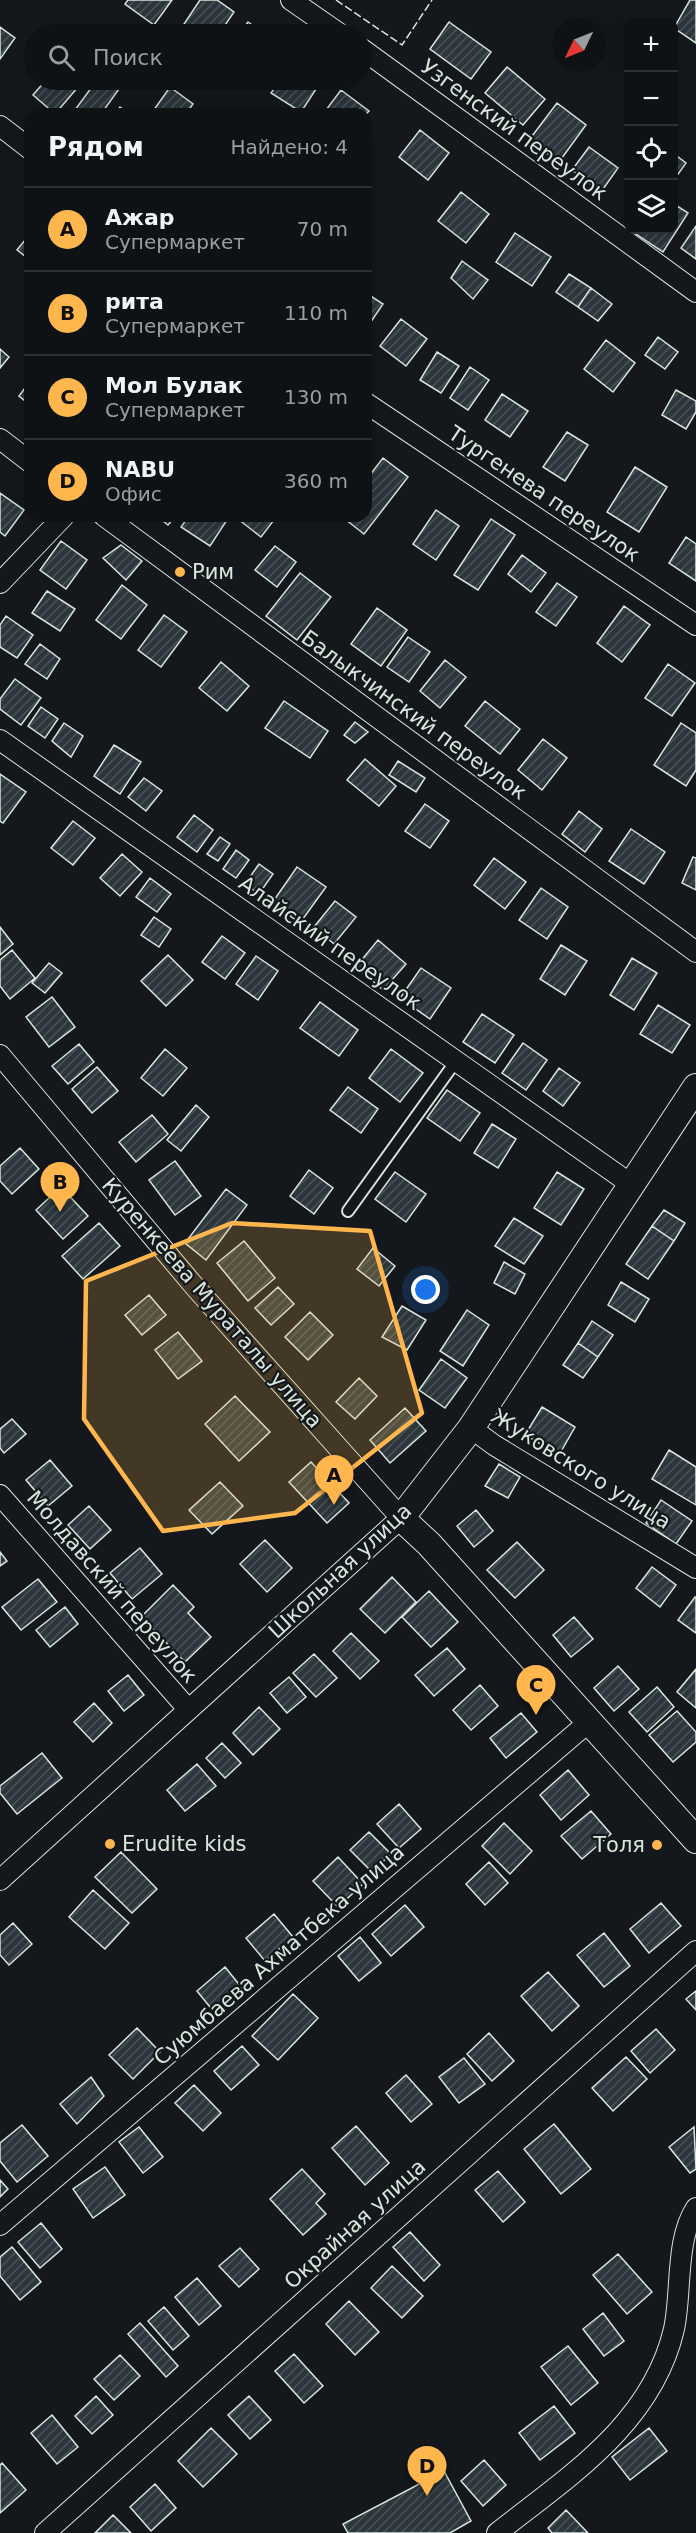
<!DOCTYPE html>
<html lang="ru">
<meta charset="utf-8">
<style>
:root{--surface:#0f1215;--page:#1d2022;--text:#f1f3f6;--muted:#9b9ea0;--line:#2f3234;--accent:#ffb74d}
body{margin:0;font-family:"DejaVu Sans",sans-serif;background:var(--page);color:var(--text)}
.controls{position:absolute;right:18px;top:18px;display:grid;overflow:hidden;border-radius:12px;box-shadow:0 6px 24px #0002}
.controls button{width:54px;height:54px;display:grid;place-items:center;padding:0;border:0;border-bottom:2px solid var(--line);background:var(--surface);color:var(--text);font:30px sans-serif}
.compass{position:absolute;left:552px;top:18px;width:54px;height:54px;border-radius:50%;background:var(--surface);box-shadow:0 6px 24px #0002;rotate:227deg}
.you{position:absolute;left:426px;top:1290px;width:21px;height:21px;margin:-15px;border:4px solid #fff;border-radius:50%;background:#1a73e8;box-shadow:0 0 0 9px #1a73e833}
.badge{display:grid;place-items:center;width:39px;height:39px;border-radius:50%;background:var(--accent);color:#111;font-size:20px;font-weight:700}
.pin{position:absolute;translate:-50% -50px;filter:drop-shadow(0 2px 3px #0008)}
.pin::after{content:'';position:absolute;top:32px;width:21px;height:18px;background:inherit;clip-path:polygon(0 0,100% 0,50% 100%)}
.list{margin:0;padding:0;list-style:none}
h2{display:flex;justify-content:space-between;align-items:center;height:78px;margin:0;padding:0 24px;font-size:26px}
h2 small{font-size:20px;font-weight:400;color:var(--muted)}
.list li{display:grid;grid-template-columns:39px 1fr auto;gap:18px;align-items:center;box-sizing:border-box;height:84px;padding:0 24px;border-top:2px solid var(--line)}
.list b{display:block;font-size:22px;white-space:nowrap}
.list p{margin:0;font-size:20px;white-space:nowrap;color:var(--muted)}
.list em{font-size:20px;font-style:normal;color:var(--muted)}
.icon{flex:none;width:33px;height:33px;fill:none;stroke:currentColor;stroke-width:2;stroke-linecap:round;stroke-linejoin:round}
.map{position:relative;flex:none;width:696px;height:2533px;overflow:hidden}
.search{position:absolute;background:var(--surface);box-shadow:0 6px 24px #0002;left:24px;top:24px;width:348px;height:66px;display:flex;align-items:center;gap:15px;box-sizing:border-box;padding:0 21px;border-radius:33px;color:var(--muted);font-size:22px}
.panel{position:absolute;background:var(--surface);box-shadow:0 6px 24px #0002;left:24px;top:108px;width:348px;height:414px;border-radius:18px}
.map>svg:first-child{display:block}
</style>
<div class="map">
<svg width="696" height="2533" viewBox="0 0 696 2533">
<defs>
<pattern id="building-hatch" width="6" height="6" patternUnits="userSpaceOnUse" patternTransform="scale(1.5)"><rect width="6" height="6" fill="#2c363c"/><path d="M-1 1l2-2M0 6l6-6M5 7l2-2" fill="none" stroke="#4a5358"/></pattern>
</defs>
<rect width="100%" height="100%" fill="#14181c"/>
<!-- building -->
<path fill="url(#building-hatch)" stroke="#d8e6dc" stroke-width="1.5" d="M128,0H172L154,25L125,4Z
M200,0H217L234,12L219,34H200L184,24Z
M690,0H696V43L674,28Z
M248,22L265,34H239Z
M449,22L491,52L471,79L430,49Z
M0,27L15,38L0,59Z
M507,67L545,99L523,125L485,93Z
M46,80H69L78,87L55,114L33,95Z
M97,80H105L119,89L101,114H72Z
M280,80H322L301,112L271,93Z
M170,87L193,104L186,114H151Z
M341,90L369,111L366,114H323Z
M557,103L586,125L559,162L529,140Z
M120,107L129,114H114Z
M420,130L449,153L428,180L399,157Z
M589,147L618,168L601,192L572,170Z
M674,154L686,163L674,180Z
M461,192L489,214L466,243L438,221Z
M674,204L688,213L663,252L631,231L674,230Z
M696,226V259L681,248Z
M515,233L551,257L532,286L496,262Z
M30,234V260L17,250Z
M462,261L488,280L473,299L451,278Z
M569,274L591,288L578,307L556,292Z
M591,288L612,304L598,321L578,307Z
M366,293L383,304L366,329Z
M401,319L427,339L406,366L380,346Z
M658,337L678,352L665,369L645,355Z
M606,340L635,363L613,392L584,369Z
M0,349L9,357L0,368Z
M437,352L459,366L441,393L420,380Z
M470,367L489,380L468,410L450,398Z
M30,381V405L19,396Z
M676,390L696,401V412L686,429L662,415Z
M502,394L528,411L510,437L485,420Z
M567,432L588,445L565,481L543,467Z
M383,458L408,477L364,534L341,516H366V480Z
M635,467L667,487L639,532L607,512Z
M0,493L24,510L5,536L0,532Z
M436,510L459,526L436,560L413,544Z
M157,516H176L168,525Z
M189,516H221L227,520L210,546L181,527Z
M241,516H277L261,537L238,519Z
M491,519L515,535L478,590L454,575Z
M686,537L696,544V581L669,563Z
M61,541L87,560L66,589L40,570Z
M121,545L142,561L126,580L103,558Z
M275,546L296,562L277,587L255,570Z
M522,555L546,573L531,592L508,574Z
M300,573L331,597L297,640L266,616Z
M557,583L577,597L556,626L536,612Z
M122,585L147,605L121,639L96,620Z
M47,591L75,609L60,631L32,613Z
M624,606L650,625L622,662L597,643Z
M377,608L407,630L381,666L351,644Z
M164,615L187,632L161,667L138,650Z
M6,616L33,635L17,658L0,647V625Z
M408,637L430,652L409,682L387,667Z
M40,644L60,659L47,679L25,664Z
M445,660L466,677L440,708L420,691Z
M221,662L249,686L227,711L199,688Z
M668,664L695,683L672,716L645,698Z
M15,679L41,698L21,725L0,709V699Z
M284,701L328,731L310,758L265,728Z
M485,701L520,729L500,754L465,726Z
M41,707L58,719L45,738L28,726Z
M355,722L368,732L355,743L344,735Z
M64,723L83,736L71,757L52,741Z
M681,723L696,733V770L686,786L654,765Z
M543,739L567,758L542,790L518,770Z
M114,745L141,762L120,794L94,776Z
M365,759L396,786L379,806L347,780Z
M398,761L425,778L416,792L389,775Z
M0,774L26,792L3,823L0,821Z
M144,778L162,791L146,811L128,797Z
M425,804L449,821L430,848L405,831Z
M579,811L602,829L585,852L562,834Z
M194,815L213,830L197,852L177,837Z
M73,821L95,838L73,865L51,848Z
M631,829L665,852L644,884L609,861Z
M220,837L230,844L218,861L207,854Z
M236,850L249,860L236,878L223,869Z
M122,854L142,872L120,896L100,878Z
M693,857L696,858V890L682,883Z
M494,858L526,882L505,909L474,885Z
M259,864L273,874L259,894L245,884Z
M297,867L326,887L300,923L272,903Z
M150,878L171,894L157,912L136,897Z
M541,888L568,907L547,939L519,920Z
M335,901L356,917L334,944L314,927Z
M154,917L171,929L159,947L141,935Z
M0,927L13,944L0,955Z
M222,936L245,953L225,979L202,962Z
M378,940L406,964L383,990L356,967Z
M561,945L587,961L565,995L540,979Z
M12,950L35,978L10,999L0,986V960Z
M168,955L193,980L166,1006L141,981Z
M256,956L278,971L258,1000L236,984Z
M632,958L657,973L634,1010L610,995Z
M49,963L62,973L45,993L32,983Z
M421,968L451,988L430,1019L400,998Z
M52,997L75,1027L49,1047L26,1017Z
M320,1002L358,1030L339,1056L300,1028Z
M658,1005L690,1025L672,1053L640,1034Z
M482,1014L514,1035L495,1063L463,1042Z
M523,1043L547,1060L526,1090L502,1073Z
M79,1044L94,1062L68,1084L52,1066Z
M165,1049L187,1068L163,1096L141,1078Z
M391,1049L423,1073L400,1102L369,1078Z
M97,1067L118,1091L92,1113L72,1089Z
M559,1068L580,1083L563,1106L543,1091Z
M348,1087L378,1109L361,1133L330,1110Z
M447,1090L480,1113L460,1141L427,1118Z
M196,1105L209,1117L181,1151L167,1140Z
M152,1115L168,1134L136,1162L119,1142Z
M492,1124L516,1139L498,1168L474,1153Z
M20,1148L39,1169L12,1194L0,1181V1166Z
M175,1161L201,1196L175,1215L149,1180Z
M309,1170L333,1188L314,1214L290,1196Z
M395,1172L426,1194L406,1222L375,1199Z
M557,1172L584,1189L561,1225L534,1208Z
M61,1187L88,1216L63,1239L36,1210Z
M226,1189L247,1205L206,1260L185,1243Z
M664,1210L685,1223L674,1241L652,1226Z
M514,1218L543,1236L524,1264L495,1246Z
M99,1223L120,1246L83,1279L62,1256Z
M652,1226L674,1241L648,1279L626,1264Z
M244,1241L275,1278L248,1301L217,1263Z
M373,1248L395,1266L379,1286L357,1269Z
M504,1262L525,1274L515,1294L494,1283Z
M621,1282L649,1299L635,1322L608,1305Z
M278,1287L294,1304L271,1325L255,1308Z
M149,1295L166,1315L142,1335L125,1315Z
M402,1306L426,1320L407,1350L382,1337Z
M467,1310L489,1325L463,1366L440,1351Z
M310,1312L333,1335L308,1360L285,1337Z
M592,1321L613,1335L598,1357L578,1343Z
M178,1332L202,1361L178,1379L155,1350Z
M578,1343L598,1357L583,1378L563,1365Z
M441,1359L467,1378L445,1408L419,1390Z
M359,1378L377,1396L355,1419L336,1402Z
M235,1396L270,1432L239,1461L205,1424Z
M542,1407L575,1427L559,1455L525,1435Z
M405,1408L426,1431L390,1463L370,1440Z
M12,1419L26,1434L4,1453L0,1448V1429Z
M669,1450L696,1467V1505L652,1479Z
M50,1460L72,1486L48,1506L26,1480Z
M311,1462L349,1503L327,1523L289,1482Z
M499,1464L520,1477L508,1498L485,1486Z
M220,1482L243,1506L212,1534L189,1510Z
M661,1500L692,1521L676,1544L646,1523Z
M89,1506L111,1530L90,1549L68,1525Z
M476,1510L493,1531L474,1547L457,1526Z
M265,1540L292,1568L267,1592L240,1564Z
M517,1542L544,1570L515,1598L487,1570Z
M140,1548L162,1574L132,1599L110,1573Z
M0,1552L7,1561L0,1566Z
M652,1567L676,1585L660,1607L636,1588Z
M392,1577L416,1602L385,1633L360,1609Z
M38,1579L57,1602L21,1630L2,1607Z
M173,1585L194,1607L188,1613L211,1637L185,1662L141,1617Z
M429,1591L458,1622L431,1647L402,1617Z
M695,1597H696V1633L678,1620Z
M65,1607L78,1624L50,1647L36,1630Z
M574,1617L593,1639L571,1657L553,1635Z
M351,1633L379,1661L360,1679L333,1651Z
M447,1648L465,1669L434,1696L415,1675Z
M314,1654L337,1678L316,1697L293,1673Z
M618,1666L639,1689L614,1711L594,1688Z
M696,1669V1708L677,1692Z
M128,1675L144,1695L124,1711L108,1691Z
M289,1677L306,1697L287,1713L270,1693Z
M480,1685L498,1706L471,1730L453,1710Z
M657,1687L674,1707L647,1732L629,1712Z
M94,1703L112,1723L93,1742L74,1722Z
M259,1707L280,1729L253,1755L233,1733Z
M677,1711L696,1732V1742L673,1762L649,1735Z
M521,1713L537,1732L506,1758L490,1738Z
M222,1743L241,1763L225,1778L206,1758Z
M42,1753L62,1778L17,1814L0,1793V1786Z
M197,1764L216,1786L185,1811L167,1790Z
M568,1770L589,1795L561,1820L540,1795Z
M399,1804L421,1829L399,1848L377,1824Z
M591,1811L611,1834L582,1859L561,1836Z
M504,1823L532,1851L510,1874L482,1846Z
M369,1832L391,1854L372,1872L350,1850Z
M121,1852L157,1889L132,1913L95,1877Z
M338,1857L363,1884L338,1907L313,1881Z
M489,1862L508,1883L485,1905L466,1884Z
M93,1890L129,1923L105,1949L69,1917Z
M661,1903L681,1926L649,1953L630,1929Z
M405,1905L424,1927L391,1956L372,1934Z
M274,1914L293,1937L265,1961L246,1938Z
M13,1923L32,1944L9,1965L0,1955V1935Z
M604,1933L630,1966L604,1987L577,1955Z
M360,1937L381,1963L359,1981L338,1956Z
M225,1967L242,1988L214,2012L197,1991Z
M548,1972L579,2006L552,2031L521,1996Z
M696,1991V2010L686,1999Z
M293,1994L318,2018L278,2060L252,2036Z
M137,2028L160,2052L133,2079L109,2055Z
M656,2029L675,2050L650,2073L631,2051Z
M489,2033L514,2061L492,2081L467,2054Z
M242,2046L259,2065L231,2090L214,2071Z
M626,2057L647,2079L613,2111L592,2088Z
M464,2058L485,2084L459,2103L439,2077Z
M406,2075L432,2104L411,2122L386,2093Z
M91,2077L104,2096L77,2124L60,2104Z
M194,2085L221,2113L203,2131L175,2103Z
M554,2124L591,2169L561,2194L524,2149Z
M22,2125L48,2156L17,2182L0,2161V2143Z
M356,2126L389,2163L365,2185L332,2148Z
M139,2127L163,2157L143,2173L119,2142Z
M694,2127L696,2169L690,2173L669,2147Z
M105,2167L125,2195L93,2218L73,2189Z
M302,2169L325,2194L316,2203L326,2214L303,2235L270,2199Z
M498,2171L525,2202L503,2222L475,2190Z
M0,2180L8,2189L0,2197Z
M41,2223L62,2249L40,2268L18,2242Z
M410,2232L440,2265L424,2281L393,2247Z
M12,2247L41,2282L20,2300L0,2276V2257Z
M240,2248L259,2269L239,2287L219,2266Z
M618,2254L652,2292L627,2314L593,2275Z
M392,2266L423,2296L402,2318L371,2288Z
M197,2278L221,2306L199,2325L175,2297Z
M349,2301L379,2332L355,2355L326,2324Z
M164,2307L189,2336L173,2350L148,2321Z
M603,2313L624,2341L604,2356L583,2329Z
M140,2323L178,2366L166,2377L128,2334Z
M568,2346L598,2383L571,2405L541,2367Z
M294,2354L323,2386L304,2403L275,2371Z
M120,2355L140,2376L114,2400L94,2379Z
M96,2396L113,2415L92,2434L75,2416Z
M249,2396L271,2420L250,2439L228,2415Z
M554,2406L575,2433L540,2460L519,2433Z
M52,2415L78,2447L57,2464L31,2433Z
M211,2428L237,2454L203,2487L178,2461Z
M649,2428L667,2451L630,2480L612,2457Z
M484,2460L506,2485L483,2506L461,2481Z
M2,2463L26,2490L0,2513V2465Z
M444,2471L471,2521L450,2533H348L343,2524Z
M155,2484L176,2508L151,2531L130,2507Z
M566,2510L588,2533H552L548,2528Z
M113,2515L131,2533H95Z"/>
<g fill="none" stroke-linecap="round" stroke-linejoin="round">
<defs>
<path id="service" d="M348,1211L456,1061"/>
<path id="minor" d="M291,0L340,34
M362,49L696,292
M0,126L30,149
M366,403L696,625
M0,439L30,462
M104,516L696,952
M0,583L64,516
M0,740L632,1185
M0,1055L195,1287L401,1518L0,1880
M471,1428L494,1445L696,1568
M0,1495L188,1709
M0,2225L590,1721
M45,2533L696,1951
M497,2533C568,2477 652,2424 674,2329C682,2292 675,2240 696,2208"/>
<path id="tertiary" d="M696,1087L471,1428L401,1518L429,1544L696,1840"/>
</defs>
<!-- service casing -->
<use href="#service" stroke="#d8e6dc" stroke-width="14"/>
<!-- minor casing -->
<use href="#minor" stroke="#d8e6dc" stroke-width="22"/>
<!-- tertiary casing -->
<use href="#tertiary" stroke="#d8e6dc" stroke-width="28"/>
<!-- service -->
<use href="#service" stroke="#14181c" stroke-width="10"/>
<!-- minor -->
<use href="#minor" stroke="#14181c" stroke-width="20"/>
<!-- tertiary -->
<use href="#tertiary" stroke="#14181c" stroke-width="26"/>
<!-- fence -->
<path stroke="#d8e6dc" stroke-width="1.5" stroke-dasharray="8 3" stroke-linecap="butt" d="M336,0L402,45L432,0"/>
</g>
<!-- marked area -->
<path fill="#ffb74d" fill-opacity="0.2" stroke="#ffb74d" stroke-width="4.5" stroke-linejoin="round" d="M232,1223L370,1231L422,1413L295,1513L163,1531L84,1419L86,1281Z"/>
<!-- markers -->
<g fill="#ffb74d" stroke="#14181c" stroke-width="2">
<circle cx="180" cy="572" r="6"/>
<circle cx="110" cy="1844" r="6"/>
<circle cx="657" cy="1845" r="6"/>
</g>
<g text-anchor="middle" stroke-width="4.5" stroke-linejoin="round" paint-order="stroke">
<!-- street labels -->
<g font-size="21" fill="#d8e6dc" stroke="#14181c">
<text transform="translate(514 130) rotate(36)" y="7">Узгенский переулок</text>
<text transform="translate(544 494) rotate(34)" y="7">Тургенева переулок</text>
<text transform="translate(414 715) rotate(36)" y="7">Балыкчинский переулок</text>
<text transform="translate(330 943) rotate(35)" y="7">Алайский переулок</text>
<text transform="translate(212 1303) rotate(49)" y="7">Куренкеева Мураталы улица</text>
<text transform="translate(581 1469) rotate(32)" y="7">Жуковского улица</text>
<text transform="translate(340 1571) rotate(-43)" y="7">Школьная улица</text>
<text transform="translate(112 1587) rotate(49)" y="7">Молдавский переулок</text>
<text transform="translate(279 1955) rotate(-41)" y="7">Суюмбаева Ахматбека улица</text>
<text transform="translate(355 2224) rotate(-42)" y="7">Окрайная улица</text>
</g>
<!-- poi labels -->
<g font-size="21" fill="#d8e6dc" stroke="#14181c" text-anchor="start">
<text x="192" y="579">Рим</text>
<text x="122" y="1851">Erudite kids</text>
<text x="645" y="1852" text-anchor="end">Толя</text>
</g>
</g>
</svg>
<div class="controls">
<button>+</button>
<button>−</button>
<button><svg class="icon" aria-label="locate" viewBox="0 0 24 24"><circle cx="12" cy="12" r="6"/><path d="M12 2v4M12 18v4M2 12h4M18 12h4"/></svg></button>
<button><svg class="icon" aria-label="layers" viewBox="0 0 24 24"><path d="M12 4l9 5-9 5-9-5zM3 14l9 5 9-5"/></svg></button>
</div>
<svg class="compass" viewBox="-18 -18 36 36"><path d="M0-13l5 13h-10z" fill="#e53935"/><path d="M0 13l5-13h-10z" fill="#9b9ea0"/></svg>
<div class="you"></div>
<div class="pin badge" style="left:334px;top:1505px">A</div>
<div class="pin badge" style="left:60px;top:1212px">B</div>
<div class="pin badge" style="left:536px;top:1715px">C</div>
<div class="pin badge" style="left:427px;top:2496px">D</div>
<div class="search"><svg class="icon" aria-label="search" viewBox="0 0 24 24"><circle cx="10" cy="10" r="6"/><path d="M15 15l6 6"/></svg>Поиск</div>
<section class="panel">
<h2>Рядом<small>Найдено: 4</small></h2>
<ul class="list">
<li><span class="badge">A</span><div><b>Ажар</b><p>Супермаркет</p></div><em>70 m</em></li>
<li><span class="badge">B</span><div><b>рита</b><p>Супермаркет</p></div><em>110 m</em></li>
<li><span class="badge">C</span><div><b>Мол Булак</b><p>Супермаркет</p></div><em>130 m</em></li>
<li><span class="badge">D</span><div><b>NABU</b><p>Офис</p></div><em>360 m</em></li>
</ul>
</section>
</div>
